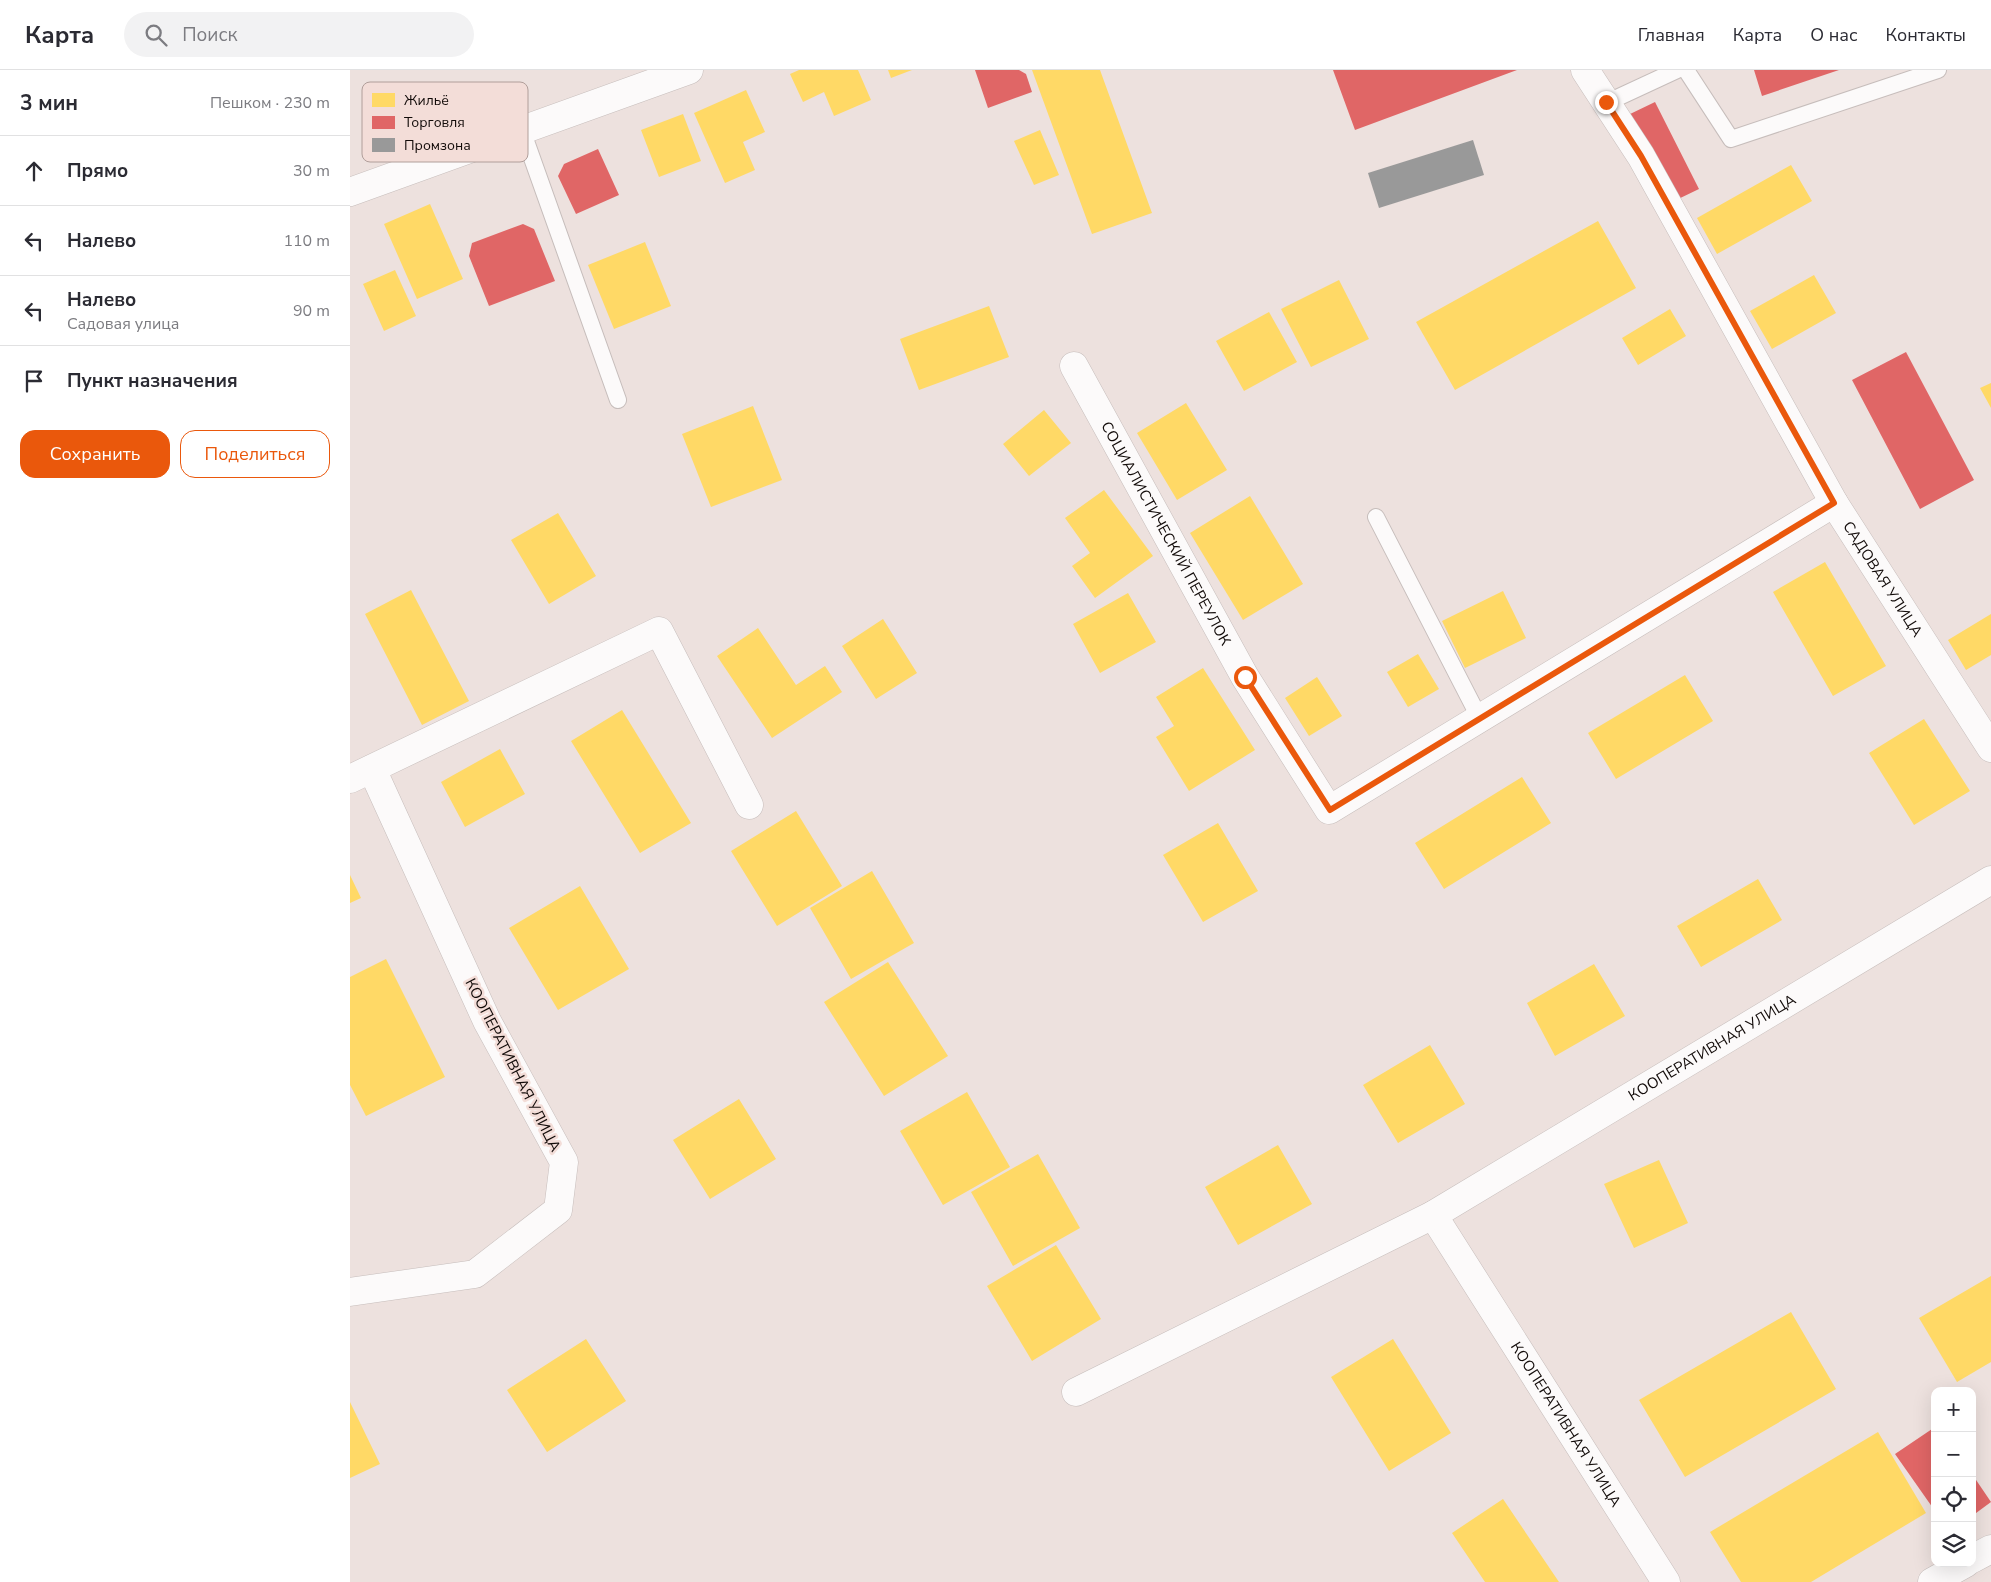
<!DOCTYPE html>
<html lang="ru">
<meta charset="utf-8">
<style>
:root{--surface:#fff;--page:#f2f2f3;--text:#2b2b33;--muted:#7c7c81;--line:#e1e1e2;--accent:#ea580c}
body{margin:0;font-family:"Nunito Sans",sans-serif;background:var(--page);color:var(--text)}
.controls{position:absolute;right:15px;bottom:15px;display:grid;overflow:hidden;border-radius:10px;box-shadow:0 5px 20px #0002}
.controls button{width:45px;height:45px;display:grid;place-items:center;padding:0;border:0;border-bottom:1px solid var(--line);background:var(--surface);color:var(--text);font:25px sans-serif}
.stop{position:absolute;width:15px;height:15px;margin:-11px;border:4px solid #ea580c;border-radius:50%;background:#fff}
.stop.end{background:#ea580c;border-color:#fff;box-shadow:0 1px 5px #0008}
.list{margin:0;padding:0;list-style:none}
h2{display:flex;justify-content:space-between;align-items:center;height:65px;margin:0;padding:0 20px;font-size:21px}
h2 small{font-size:16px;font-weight:400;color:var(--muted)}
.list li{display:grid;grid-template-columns:32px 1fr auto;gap:15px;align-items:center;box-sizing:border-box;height:70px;padding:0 20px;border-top:1px solid var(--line)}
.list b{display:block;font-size:19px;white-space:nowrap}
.list p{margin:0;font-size:16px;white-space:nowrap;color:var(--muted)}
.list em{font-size:16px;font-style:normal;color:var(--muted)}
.actions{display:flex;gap:10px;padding:15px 20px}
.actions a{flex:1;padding:11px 0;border:1px solid var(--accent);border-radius:15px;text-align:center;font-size:18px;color:var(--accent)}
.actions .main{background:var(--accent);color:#fff}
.icon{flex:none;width:28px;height:28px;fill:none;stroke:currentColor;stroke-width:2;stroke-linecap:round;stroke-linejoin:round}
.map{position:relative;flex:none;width:1641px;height:1512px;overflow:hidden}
header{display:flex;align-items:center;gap:30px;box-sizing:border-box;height:70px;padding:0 25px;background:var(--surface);border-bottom:1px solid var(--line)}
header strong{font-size:24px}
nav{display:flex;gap:28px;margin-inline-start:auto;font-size:18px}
.search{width:350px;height:45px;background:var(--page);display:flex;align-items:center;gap:12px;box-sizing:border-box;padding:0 18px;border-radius:28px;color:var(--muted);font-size:19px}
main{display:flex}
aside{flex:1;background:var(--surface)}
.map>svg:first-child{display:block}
</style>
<header>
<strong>Карта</strong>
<div class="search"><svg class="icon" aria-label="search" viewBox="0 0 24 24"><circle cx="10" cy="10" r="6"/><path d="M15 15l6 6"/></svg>Поиск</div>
<nav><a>Главная</a><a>Карта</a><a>О нас</a><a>Контакты</a></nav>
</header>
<main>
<aside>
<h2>3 мин<small>Пешком · 230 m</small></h2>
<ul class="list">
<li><svg class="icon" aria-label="ahead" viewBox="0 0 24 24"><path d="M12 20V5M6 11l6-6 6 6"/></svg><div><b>Прямо</b></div><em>30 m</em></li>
<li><svg class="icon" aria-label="left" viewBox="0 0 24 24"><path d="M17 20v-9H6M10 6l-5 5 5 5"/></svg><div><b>Налево</b></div><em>110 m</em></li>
<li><svg class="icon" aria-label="left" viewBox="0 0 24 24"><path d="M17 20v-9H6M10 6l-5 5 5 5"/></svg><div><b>Налево</b><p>Садовая улица</p></div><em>90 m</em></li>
<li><svg class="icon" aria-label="arrive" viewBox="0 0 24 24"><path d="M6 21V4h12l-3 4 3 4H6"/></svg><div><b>Пункт назначения</b></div></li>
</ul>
<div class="actions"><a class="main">Сохранить</a><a>Поделиться</a></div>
</aside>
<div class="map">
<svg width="1641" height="1512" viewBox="0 0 1641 1512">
<rect width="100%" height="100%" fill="#ede1de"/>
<!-- homes -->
<path fill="#ffd966" d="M449,0H508L521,30L484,46L474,22L453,32L440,4Z
M538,0H562L541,8Z
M682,0H750L802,143L742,164Z
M396,20L415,62L393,72L405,100L375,113L344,43Z
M333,44L351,91L309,107L291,60Z
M690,60L709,105L684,115L664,71Z
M1441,95L1462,131L1367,184L1347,148Z
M80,134L113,209L67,229L34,154Z
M1248,151L1286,218L1105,320L1066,252Z
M295,172L321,236L264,259L238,195Z
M45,200L66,246L34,261L13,214Z
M1464,205L1486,243L1422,279L1400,241Z
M989,210L1019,269L961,297L931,239Z
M639,236L659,287L569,320L550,269Z
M1320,239L1336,266L1288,295L1272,268Z
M919,242L947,292L894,321L866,271Z
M1641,313V338L1630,318Z
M836,333L877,400L827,430L787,363Z
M403,336L432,410L361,437L332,364Z
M694,340L721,373L679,406L653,374Z
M754,420L803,486L745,528L722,496L740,483L715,448Z
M900,426L953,514L893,550L840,463Z
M208,443L246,506L199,534L161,470Z
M1475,492L1536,596L1483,626L1423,522Z
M61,520L119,631L72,655L15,544Z
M1153,521L1176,568L1115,598L1092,551Z
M778,523L806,572L750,603L723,554Z
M1641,544V585L1616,600L1598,570Z
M533,549L567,603L526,629L492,576Z
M408,558L446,615L475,596L492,622L422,668L367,586Z
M1068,584L1089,619L1058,637L1037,602Z
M853,598L905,680L839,721L806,667L824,656L806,627Z
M1335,605L1363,651L1266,709L1238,663Z
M967,607L992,646L959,666L935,628Z
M272,640L341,753L290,783L221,671Z
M1574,649L1620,721L1564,755L1519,683Z
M150,679L175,724L115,757L91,712Z
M1172,707L1201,753L1094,819L1065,773Z
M446,741L492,816L427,856L381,781Z
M868,753L908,821L853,852L813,785Z
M522,801L564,873L501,909L460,838Z
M0,805L11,828L0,833Z
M1408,809L1432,850L1351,897L1327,856Z
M230,816L279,899L208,940L159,858Z
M36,889L95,1007L16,1046L0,1015V907Z
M538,892L598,986L534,1026L474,932Z
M1244,894L1275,946L1205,986L1177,933Z
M1080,975L1115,1034L1048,1073L1013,1015Z
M617,1022L660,1097L593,1135L550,1061Z
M389,1029L426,1089L360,1129L323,1070Z
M928,1075L962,1134L888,1175L855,1117Z
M688,1084L730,1158L663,1196L621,1122Z
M1309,1090L1338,1153L1284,1178L1254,1114Z
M706,1175L751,1249L682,1291L637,1216Z
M1641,1206V1292L1607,1312L1569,1248Z
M1441,1242L1486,1319L1335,1407L1289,1330Z
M236,1269L276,1331L197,1382L157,1320Z
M1043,1269L1101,1363L1039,1401L981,1307Z
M0,1332L30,1394L0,1408Z
M1528,1362L1576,1443L1461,1512H1391L1360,1462Z
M1153,1429L1209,1512H1135L1102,1463Z"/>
<!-- shops -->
<path fill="#e06666" d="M625,0H669L676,4L682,22L638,38Z
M983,0H1167L1005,60Z
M1404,0H1489L1412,26Z
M1305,32L1349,119L1322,132L1278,45Z
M248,79L269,125L226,144L208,106L214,94Z
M173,154L184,159L205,211L139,236L119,186L122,173Z
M1556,282L1624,410L1570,439L1502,310Z
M1585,1357V1441L1545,1384Z
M1622,1404L1641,1432L1622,1446Z"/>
<!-- industry -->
<path fill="#999" d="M1123,70L1134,105L1029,138L1018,103Z"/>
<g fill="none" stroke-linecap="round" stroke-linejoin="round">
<defs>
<path id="service" d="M1336,0L1381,69L1588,0
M1256,33L1327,0
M172,60L268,330
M1026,447L1130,649"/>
<g id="minor">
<path id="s1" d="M1235,0L1291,86L1484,433L1641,678"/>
<path id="s2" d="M724,296L895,607L979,740L1484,433"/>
<path d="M0,709L309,561L399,735"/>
<path id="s3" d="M1083,1145L1316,1512"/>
<path d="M0,1222L125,1204L208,1140L214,1092L137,951L22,699"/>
<path id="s4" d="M726,1322L1083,1145L1641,810"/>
<path d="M1622,1489L1641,1479"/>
<path d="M1582,1512L1616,1493"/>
</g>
<path id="tertiary" d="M0,122L339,0"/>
</defs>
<!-- service casing -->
<use href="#service" stroke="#c6bdbb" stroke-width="18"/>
<!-- minor casing -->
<use href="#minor" stroke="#c6bdbb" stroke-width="29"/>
<!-- tertiary casing -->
<use href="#tertiary" stroke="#c6bdbb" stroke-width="29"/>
<!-- service -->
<use href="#service" stroke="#fcfafa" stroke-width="16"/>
<!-- minor -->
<use href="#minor" stroke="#fcfafa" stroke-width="28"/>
<!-- tertiary -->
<use href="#tertiary" stroke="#fcfafa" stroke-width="28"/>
</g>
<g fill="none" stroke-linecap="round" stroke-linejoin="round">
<!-- route -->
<path stroke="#ea580c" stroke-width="6" d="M895,607L980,740L1484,433L1291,86L1256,32"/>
</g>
<g text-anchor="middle" stroke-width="5" stroke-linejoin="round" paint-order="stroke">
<!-- street labels -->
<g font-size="15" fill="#120b09" stroke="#f3ddd8">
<text dy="5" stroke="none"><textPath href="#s2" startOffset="191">СОЦИАЛИСТИЧЕСКИЙ ПЕРЕУЛОК</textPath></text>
<text dy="5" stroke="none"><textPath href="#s1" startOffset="590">САДОВАЯ УЛИЦА</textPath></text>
<text dy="5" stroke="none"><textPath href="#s4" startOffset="724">КООПЕРАТИВНАЯ УЛИЦА</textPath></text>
<text transform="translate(163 995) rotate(63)" y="5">КООПЕРАТИВНАЯ УЛИЦА</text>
<text dy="5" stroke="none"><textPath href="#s3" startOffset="248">КООПЕРАТИВНАЯ УЛИЦА</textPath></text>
</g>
</g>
<!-- legend -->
<rect x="12" y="12" width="166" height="80" rx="8" fill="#f3ddd8" stroke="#b09e9a" stroke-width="1"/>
<rect x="22" y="23" width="23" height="14" fill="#ffd966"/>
<rect x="22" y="46" width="23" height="13" fill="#e06666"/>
<rect x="22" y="68" width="23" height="14" fill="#999"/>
<g font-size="14" fill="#120b09">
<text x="54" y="35">Жильё</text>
<text x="54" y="57">Торговля</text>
<text x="54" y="80">Промзона</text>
</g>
</svg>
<div class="controls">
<button>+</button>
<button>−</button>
<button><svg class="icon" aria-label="locate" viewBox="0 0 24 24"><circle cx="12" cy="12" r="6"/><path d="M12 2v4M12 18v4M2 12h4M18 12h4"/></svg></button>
<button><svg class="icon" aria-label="layers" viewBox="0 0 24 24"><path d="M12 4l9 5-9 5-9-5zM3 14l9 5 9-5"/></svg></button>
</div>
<div class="stop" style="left:895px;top:607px"></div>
<div class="stop end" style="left:1256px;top:32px"></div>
</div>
</main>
